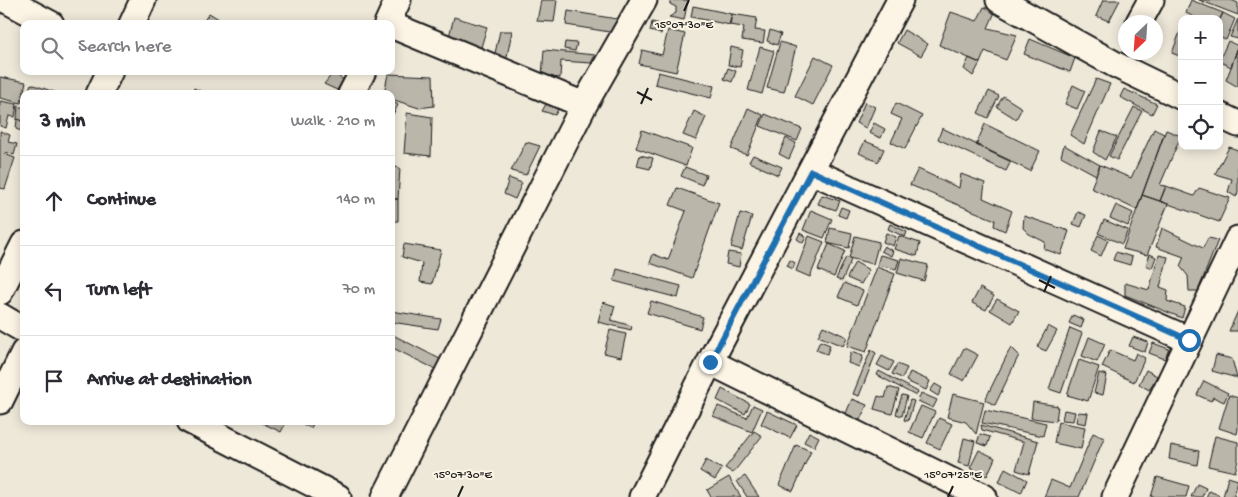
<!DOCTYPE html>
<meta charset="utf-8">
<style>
:root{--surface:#fff;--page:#f7f7f7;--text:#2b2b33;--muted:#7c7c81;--line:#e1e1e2}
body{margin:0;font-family:"Gochi Hand",sans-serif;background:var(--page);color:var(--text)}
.controls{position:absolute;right:15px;top:15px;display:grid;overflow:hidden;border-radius:10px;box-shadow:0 2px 12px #0003}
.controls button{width:45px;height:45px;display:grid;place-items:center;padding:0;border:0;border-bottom:1px solid var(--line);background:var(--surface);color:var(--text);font:25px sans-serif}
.compass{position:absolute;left:1118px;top:15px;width:45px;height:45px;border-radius:50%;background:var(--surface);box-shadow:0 2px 12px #0003;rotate:205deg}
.stop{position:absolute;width:15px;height:15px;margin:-11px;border:4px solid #1f6fb2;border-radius:50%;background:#fff}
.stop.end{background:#1f6fb2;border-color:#fff;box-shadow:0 1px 5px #0008}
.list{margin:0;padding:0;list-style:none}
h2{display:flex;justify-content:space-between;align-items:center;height:65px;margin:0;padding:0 20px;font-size:21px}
h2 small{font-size:16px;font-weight:400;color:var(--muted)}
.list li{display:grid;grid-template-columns:32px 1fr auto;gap:15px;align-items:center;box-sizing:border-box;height:90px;padding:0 20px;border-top:1px solid var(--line)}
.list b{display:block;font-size:19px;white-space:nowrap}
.list em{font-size:16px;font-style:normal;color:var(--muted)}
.icon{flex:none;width:28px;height:28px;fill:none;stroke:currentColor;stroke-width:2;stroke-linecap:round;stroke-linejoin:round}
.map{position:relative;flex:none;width:1238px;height:497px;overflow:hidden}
.search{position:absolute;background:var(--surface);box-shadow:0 2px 12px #0003;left:20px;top:20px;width:375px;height:55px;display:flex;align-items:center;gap:12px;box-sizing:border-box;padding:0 18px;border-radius:10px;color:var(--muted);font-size:19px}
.panel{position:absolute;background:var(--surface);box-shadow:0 2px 12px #0003;left:20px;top:90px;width:375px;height:335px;border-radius:10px}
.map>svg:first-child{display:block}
</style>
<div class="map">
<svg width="1238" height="497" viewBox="0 0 1238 497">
<rect width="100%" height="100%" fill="#eee8d9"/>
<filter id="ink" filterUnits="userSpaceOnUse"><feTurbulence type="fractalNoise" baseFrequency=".02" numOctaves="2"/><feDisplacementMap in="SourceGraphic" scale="10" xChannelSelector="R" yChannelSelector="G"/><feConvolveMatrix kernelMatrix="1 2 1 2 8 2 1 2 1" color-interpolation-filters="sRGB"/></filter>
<g filter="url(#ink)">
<!-- building -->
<path fill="#bab6aa" stroke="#1c1c1c" d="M541,0H557L554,22L537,21Z
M671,0H688L684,20L669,17L676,13V7L670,4Z
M1103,0H1120L1109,21L1096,16Z
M1191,0L1223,13L1219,21V19H1198L1186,13Z
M1199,0H1231L1238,3V15Z
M693,6L732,14L730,25L691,17Z
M984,7L995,12L988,28L1017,35L1006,60L985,51L980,63L939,45L951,12L977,21Z
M568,11L617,19L616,33L566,25Z
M209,13L227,24H202Z
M1223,13L1235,19L1226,40L1219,37V21Z
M732,14L757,18L755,30L765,31L763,43L742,40L744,27L729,25Z
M454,17L487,27L479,54L447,44Z
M1238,19V39L1230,37Z
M652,22L664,25L661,34L650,31Z
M668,30L685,34L676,72L639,64L642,50L662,55Z
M770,30L781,34L777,45L767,41Z
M904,30L928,44L921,56L897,43Z
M500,31H512L506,62H493Z
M1180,32L1182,33V57L1172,53Z
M1030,39L1075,58L1070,72L1024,54Z
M1228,41L1238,46L1231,67L1219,61Z
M565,42L577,43L575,51L564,49Z
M780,42L796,47L784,92L767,88Z
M731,47L743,50L740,67L728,65Z
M760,47L774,51L762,94L748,90Z
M1238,49V87L1226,80Z
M544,50L595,55L591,63L561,61L560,78L542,76Z
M815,56L833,65L813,105L795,96Z
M969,58L980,63L973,76L964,69Z
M728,68L736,71L732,82L724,79Z
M658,72L714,86L711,98L655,84Z
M333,73L344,80L337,90L324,84Z
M388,74L433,76L434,106L419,108L391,99V94H384Z
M0,77L26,82L21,103L0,98Z
M1096,79L1110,84L1084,144L1070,135Z
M31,84L60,94H27Z
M1073,85L1085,91L1077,109L1065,104Z
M194,88L206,94H192Z
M1124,89L1157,104L1152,114L1120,97Z
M989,91L999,96L988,118L978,113Z
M1003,96L1022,108L1016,119L997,107Z
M549,99L561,104L555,115L542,111Z
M0,101L17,104L15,117L9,116L6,128L0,126Z
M391,101L398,105L391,118Z
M865,102L875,107L866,128L856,123Z
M896,103L922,116L905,149L891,142L902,119L891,114Z
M18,106L24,108V121L17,119Z
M1134,107L1142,111L1117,160L1109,156Z
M748,108L763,115L747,155L731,149Z
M694,111L706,117L696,140L683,135Z
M407,113L432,117L431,156L404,153Z
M765,114L802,129L797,141L760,126Z
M17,119L24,122V132L16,129Z
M874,123L885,129L881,138L869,133Z
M985,124L1040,151L1030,171L976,145Z
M942,128L1011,161L1006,171L938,139Z
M1154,129L1164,134L1137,210L1091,188L1100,165L1131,178Z
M642,130L692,148L686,166L636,148Z
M1166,130L1181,136L1160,185L1166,186L1160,201L1142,195Z
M0,131L10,135L8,142L17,144L14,155L6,152L4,154L15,158L5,189L0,188Z
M1101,131L1117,137L1105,160L1093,152Z
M786,138L796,143L789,159L779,154Z
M865,141L884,149L878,162L859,153Z
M526,142L540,146L526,175L511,171Z
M1064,145L1100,165L1096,175L1061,156Z
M1229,147L1238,150V192L1236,197L1228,192L1232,179L1215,174Z
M640,155L653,158L650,169L637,166Z
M753,155L782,167L778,175L749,162Z
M391,166L400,168L398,199H391Z
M685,167L706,175L702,185L681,176Z
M918,169L959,188L961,174L985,183L983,198L1012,211L1005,231L994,226L995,220L910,185Z
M509,178L522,183L515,199L504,194Z
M1166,186L1194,196L1199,188L1230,198L1219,222L1160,201Z
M677,188L719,203L692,278L650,263L653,254L668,260L686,211L670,205Z
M822,195L840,201L836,210L818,204Z
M1142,195L1168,204L1147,255L1123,249Z
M391,199H398V221H391Z
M1116,205L1133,213L1128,226L1110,218Z
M841,207L849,210L846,218L838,215Z
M811,210L832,219L824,238L803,230Z
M1078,212L1086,215L1081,227L1073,224Z
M740,213L752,216L742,250L731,247Z
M1024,216L1069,231L1061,255L1044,249L1045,242L1029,234L1023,228Z
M1104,220L1128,230L1122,244L1098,233Z
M890,224L907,232L905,237L888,229Z
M830,228L852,233L849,248L827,243Z
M1162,228L1203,248L1208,238L1218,240L1198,291H1189L1188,276L1180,266L1184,257L1156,247Z
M800,233L806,237L803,243L797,239Z
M886,233L896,237L893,246L883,242Z
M1098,235L1108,240L1101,256L1091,251Z
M809,236L824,242L810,277L796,271Z
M855,236L879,242L873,264L849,258Z
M899,236L920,243L917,256L894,249Z
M404,244L441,250L432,284L420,282L422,263L402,257Z
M829,244L845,251L834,277L818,270Z
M884,246L893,251L891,256L881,251Z
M728,252L741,254L739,267L726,264Z
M1116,252L1132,257L1130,265L1113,260Z
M1150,254L1156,257L1152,268L1146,265Z
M880,255L899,260L896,269L877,265Z
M1159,255L1168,257L1160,287L1168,290L1167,301L1185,307L1182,318L1125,295V283L1149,290Z
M846,257L851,260L842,281L836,279Z
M901,258L928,265L924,281L897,273Z
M790,260L795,263L793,269L787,266Z
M855,262L869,270L861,284L847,278Z
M877,267L895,274L866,352L847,346Z
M617,269L681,286L678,298L614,281Z
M844,283L863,291L857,305L838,297Z
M980,288L994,296L986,310L972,303Z
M997,299L1019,311L1012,323L990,310Z
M651,301L703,317L700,329L647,313Z
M603,302L615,306L611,320L632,326L631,330L598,322Z
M391,311L441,319L438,329L391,322Z
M1238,311V331H1229Z
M1073,315L1084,320L1081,328L1069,323Z
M823,326L847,337L843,346L818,336Z
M1048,326L1057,331L1046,351L1037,347Z
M1070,328L1082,333L1061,393L1049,389Z
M610,330L626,334L621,357L604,353Z
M391,334L440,359L435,369L391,347Z
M1089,337L1105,344L1097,362L1082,356Z
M1133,337L1148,342L1145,352L1129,346Z
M820,341L830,345L827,354L816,350Z
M1153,343L1169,349L1165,359L1149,353Z
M1011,347L1019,355L995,405L985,400Z
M964,348L978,355L964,381L951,374Z
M871,350L876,353L859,396L853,394Z
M1110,350L1133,360L1136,353L1145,358L1134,382L1102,367Z
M851,352L863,356L859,367L848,363Z
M1216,355L1232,359L1237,378L1212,371Z
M882,356L894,362L889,371L877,365Z
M1079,360L1099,367L1088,401L1067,395Z
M897,364L907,368L902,378L892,374Z
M1146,370L1157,376L1149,390L1139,384Z
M879,371L918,392L916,396L877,375Z
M910,372L930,381L926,390L906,381Z
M1099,373L1107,375L1103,395L1094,393Z
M1204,381L1228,393L1224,402L1213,397L1211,401L1197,395Z
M935,384L942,388L938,396L930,391Z
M888,387L899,390L892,414L874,409L878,396L885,398Z
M722,389L750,404L745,414L717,400Z
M921,393L937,400L933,408L918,401Z
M953,394L984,402L976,434L966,422L947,417Z
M902,395L907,396L902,416L896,414Z
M1229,395L1238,398V429L1237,434L1219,428Z
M852,399L867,405L858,424L844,418Z
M910,400L914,401L908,421L904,420Z
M1033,402L1058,406L1056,421L1031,418Z
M753,405L762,409L752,432L713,416L718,406L747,418Z
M921,406L935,412L923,438L909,432Z
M985,410L1046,423L1043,436L982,423Z
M1064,410L1075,412L1073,421L1062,420Z
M767,411L797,425L790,438L761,424Z
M1078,412L1088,413L1086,424L1076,422Z
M939,418L952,424L940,449L927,443Z
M258,421H284L286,422L281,432Z
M295,421H314L311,428Z
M1058,422L1085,427L1081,449L1054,443Z
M981,425L1038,441L1029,474L1016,470L1024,442L982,430Z
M754,431L762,436L733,473L725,468Z
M809,432L819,437L814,447L804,442Z
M1093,433L1104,438L1079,497H1044L1051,480L1070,488Z
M980,434L990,437L987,446L977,443Z
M1215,436L1238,442V460L1235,472L1208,466Z
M964,438L975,441L969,466L958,463Z
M796,445L811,451L793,491L779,485Z
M1171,445L1199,451L1197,465L1169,459Z
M979,450L995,458L987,476L970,468Z
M706,460L722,469L715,480L700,471Z
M1005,468L1027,480L1021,493L999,482Z
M745,476L759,497H747L737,481Z
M729,477L741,497H711L707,490Z
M1157,477L1189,486L1186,497H1151Z
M1228,477L1238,480L1234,497H1223Z
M1197,484L1206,488L1202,497H1191Z
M1209,491L1219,495V497H1206Z"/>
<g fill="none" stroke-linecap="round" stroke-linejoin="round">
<defs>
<path id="minor" d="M6,0L51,24
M999,0L1116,65L1182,97
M1139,22L1151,0
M132,24L143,0
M387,24L398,0
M391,25L584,105
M99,94L110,71
M351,94L363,71
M1219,115L1238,124
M811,171L1189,340
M0,292L24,244
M0,316L24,330
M710,362L984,497
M0,401L24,352
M190,421L338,497
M385,497L584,105L644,0
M642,497L710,362L900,0
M1115,497L1238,239"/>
</defs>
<!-- minor casing -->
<use href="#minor" stroke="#1c1c1c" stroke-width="29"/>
<!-- minor -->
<use href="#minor" stroke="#fcf5e5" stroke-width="25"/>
</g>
</g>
<g fill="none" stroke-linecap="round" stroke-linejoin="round" filter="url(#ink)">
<!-- route -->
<path stroke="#1f6fb2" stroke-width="6" d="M710,362L811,171L1189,340"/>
</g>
<!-- ticks -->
<path fill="none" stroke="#1c1c1c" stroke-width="2" d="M684,11L689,0M637,92L652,100M641,104L648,88M1039,280L1055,288M1044,292L1051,276M458,497L463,486M948,497L953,486"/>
<g font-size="12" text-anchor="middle" fill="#1c1c1c" stroke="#fcf5e5" stroke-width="4" stroke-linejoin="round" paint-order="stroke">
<text x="684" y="28">15°07'30"E</text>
<text x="463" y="478">15°07'30"E</text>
<text x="953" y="478">15°07'25"E</text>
</g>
</svg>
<div class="controls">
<button>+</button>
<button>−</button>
<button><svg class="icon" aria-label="locate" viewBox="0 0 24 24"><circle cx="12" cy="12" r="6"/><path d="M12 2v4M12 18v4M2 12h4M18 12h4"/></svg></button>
</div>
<svg class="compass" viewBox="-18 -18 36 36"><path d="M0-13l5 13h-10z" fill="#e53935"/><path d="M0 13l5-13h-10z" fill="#7c7c81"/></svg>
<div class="stop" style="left:1189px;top:340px"></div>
<div class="stop end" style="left:710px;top:362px"></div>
<div class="search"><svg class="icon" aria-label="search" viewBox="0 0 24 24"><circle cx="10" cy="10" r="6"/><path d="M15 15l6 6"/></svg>Search here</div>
<section class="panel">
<h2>3 min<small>Walk · 210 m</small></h2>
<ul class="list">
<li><svg class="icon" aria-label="ahead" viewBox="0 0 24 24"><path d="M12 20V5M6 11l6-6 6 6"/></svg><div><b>Continue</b></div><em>140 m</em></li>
<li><svg class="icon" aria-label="left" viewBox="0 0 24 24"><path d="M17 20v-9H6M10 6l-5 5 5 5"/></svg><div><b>Turn left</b></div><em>70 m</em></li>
<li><svg class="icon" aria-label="arrive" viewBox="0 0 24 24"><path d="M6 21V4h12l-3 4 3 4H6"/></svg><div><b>Arrive at destination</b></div></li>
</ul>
</section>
</div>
